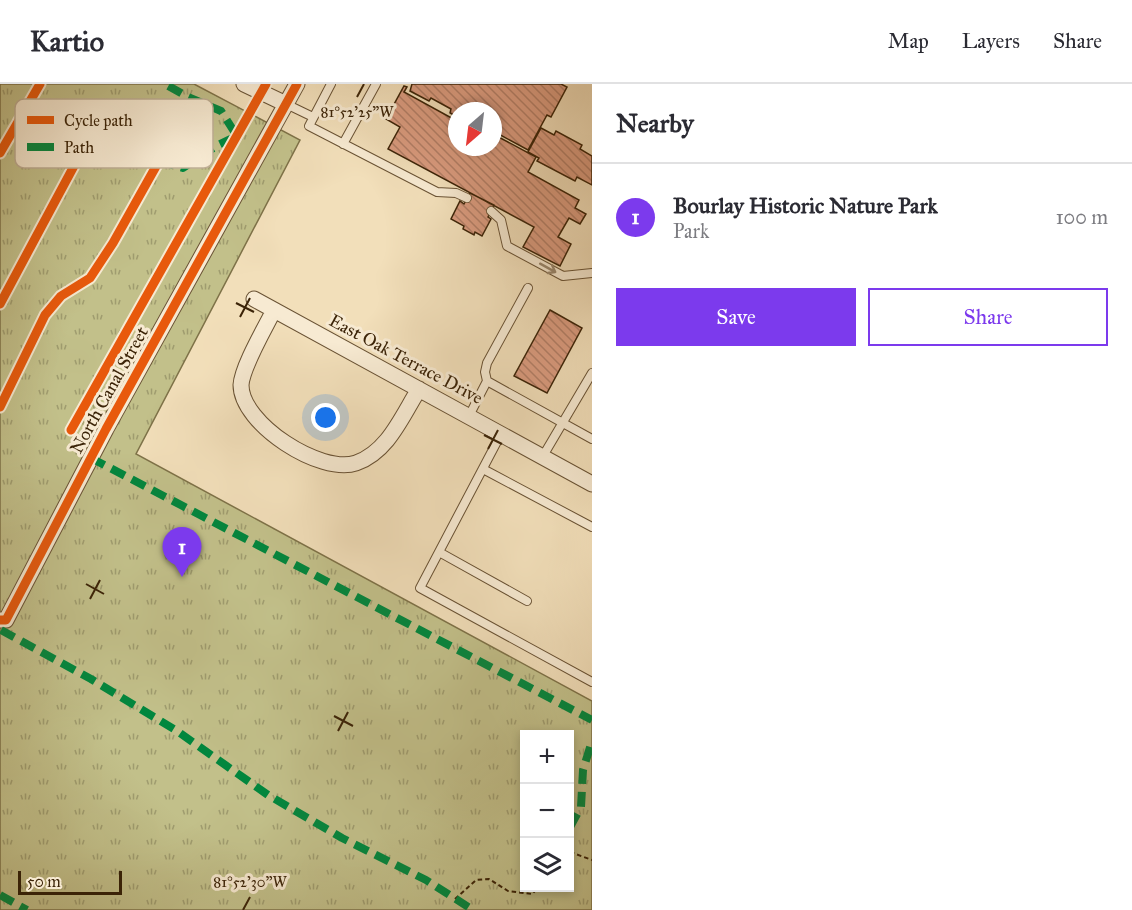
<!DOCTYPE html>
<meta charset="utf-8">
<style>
:root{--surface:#fff;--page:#f2f2f3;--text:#2b2b33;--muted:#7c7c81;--line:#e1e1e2;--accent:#7c3aed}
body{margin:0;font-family:"IM FELL Great Primer",serif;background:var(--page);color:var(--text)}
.controls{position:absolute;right:18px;bottom:18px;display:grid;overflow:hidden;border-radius:0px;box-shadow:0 3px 9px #0003}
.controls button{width:54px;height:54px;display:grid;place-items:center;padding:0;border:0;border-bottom:2px solid var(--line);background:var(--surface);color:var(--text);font:30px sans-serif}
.compass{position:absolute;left:448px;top:18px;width:54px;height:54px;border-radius:50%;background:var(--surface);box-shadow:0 3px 9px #0003;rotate:208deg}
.scale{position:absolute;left:18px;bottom:15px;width:104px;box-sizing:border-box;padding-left:6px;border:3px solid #3b2307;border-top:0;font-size:16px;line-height:21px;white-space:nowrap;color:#3b2307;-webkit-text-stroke:4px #f7ead2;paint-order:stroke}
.you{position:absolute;left:326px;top:334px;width:21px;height:21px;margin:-15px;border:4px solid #fff;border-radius:50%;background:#1a73e8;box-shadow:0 0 0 9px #1a73e833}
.badge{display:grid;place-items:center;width:39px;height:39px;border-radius:50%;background:var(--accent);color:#fff;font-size:20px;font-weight:700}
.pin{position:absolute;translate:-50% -50px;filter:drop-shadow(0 2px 3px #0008)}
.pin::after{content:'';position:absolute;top:32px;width:21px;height:18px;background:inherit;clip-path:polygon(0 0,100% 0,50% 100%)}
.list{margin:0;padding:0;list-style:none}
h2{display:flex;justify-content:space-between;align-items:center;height:78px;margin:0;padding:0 24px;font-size:26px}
h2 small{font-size:20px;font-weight:400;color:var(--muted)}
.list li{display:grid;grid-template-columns:39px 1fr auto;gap:18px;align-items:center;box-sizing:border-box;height:108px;padding:0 24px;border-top:2px solid var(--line)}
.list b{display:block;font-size:22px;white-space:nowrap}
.list p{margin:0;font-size:20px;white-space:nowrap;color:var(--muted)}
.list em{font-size:20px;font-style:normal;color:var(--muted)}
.actions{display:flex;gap:12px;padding:18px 24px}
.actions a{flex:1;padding:14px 0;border:2px solid var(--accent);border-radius:0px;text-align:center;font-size:21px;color:var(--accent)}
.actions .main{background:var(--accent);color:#fff}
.icon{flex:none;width:33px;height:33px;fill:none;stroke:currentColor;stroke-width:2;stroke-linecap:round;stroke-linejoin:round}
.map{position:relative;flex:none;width:592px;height:826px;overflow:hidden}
header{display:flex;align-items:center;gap:36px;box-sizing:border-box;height:84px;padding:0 30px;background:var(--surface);border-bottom:2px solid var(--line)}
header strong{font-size:28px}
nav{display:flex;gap:33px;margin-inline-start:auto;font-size:21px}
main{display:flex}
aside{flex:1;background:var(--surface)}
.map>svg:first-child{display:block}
</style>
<header>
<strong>Kartio</strong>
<nav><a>Map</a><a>Layers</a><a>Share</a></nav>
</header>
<main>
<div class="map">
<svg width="592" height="826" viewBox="0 0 592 826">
<defs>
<pattern id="park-tufts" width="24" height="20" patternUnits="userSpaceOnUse" patternTransform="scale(1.5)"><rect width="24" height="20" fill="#c2c08a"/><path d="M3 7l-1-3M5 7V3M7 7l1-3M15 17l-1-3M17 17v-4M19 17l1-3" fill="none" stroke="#9f9c6f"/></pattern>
<pattern id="building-back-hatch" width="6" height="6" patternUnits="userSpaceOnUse" patternTransform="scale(1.5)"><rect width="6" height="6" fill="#da9b7f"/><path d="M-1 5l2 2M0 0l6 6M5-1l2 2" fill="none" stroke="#b27e66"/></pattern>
</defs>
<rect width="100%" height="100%" fill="#f2dfba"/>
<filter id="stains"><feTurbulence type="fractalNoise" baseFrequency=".00333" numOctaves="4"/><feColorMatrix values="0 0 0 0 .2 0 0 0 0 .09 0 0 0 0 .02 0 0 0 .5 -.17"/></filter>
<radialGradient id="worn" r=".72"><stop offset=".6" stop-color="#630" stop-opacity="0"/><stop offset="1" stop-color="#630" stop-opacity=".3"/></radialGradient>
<!-- park -->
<path fill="url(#park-tufts)" stroke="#7e7248" stroke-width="1.5" fill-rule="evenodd" d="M0,0H194L300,56L136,370L592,617V826H0ZM524,650H570V804H524Z"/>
<!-- building -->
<path fill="url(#building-back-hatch)" stroke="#3b2307" stroke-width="1.5" d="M412,0H561L567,3L551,33L547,31L528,66L493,47V27H457V33L450,29L451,25L431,14L429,17L410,7Z
M404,2L407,3L404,8L457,37V63H493V50L536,73L528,88L579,116L575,124L586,130L580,140L569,134L558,153L571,160L560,182L523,163L534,143L388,65L400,43L386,35Z
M541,44L554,51L556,47L582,61L580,65L592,72V101L577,93L575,97L537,77L539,74L528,68Z
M470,109L494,121L488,133L491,135L482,152L475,148L474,151L463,145L464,142L451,135L460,117L464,120Z
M550,226L582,244L547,309L514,292Z"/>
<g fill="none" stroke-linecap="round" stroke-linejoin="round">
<defs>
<path id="service" d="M331,0L309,42L437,108L456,109L467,114
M286,20L313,33
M343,60L376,0
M491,127L501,136L507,162L563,192L592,189
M487,297L485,288L487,279L528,204
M469,332L487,297L592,355
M501,350L420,504L592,598
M543,372L592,289
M483,385L592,443
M439,468L527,517"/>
<path id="minor" d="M244,0L286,20
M254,215L592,400
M274,226C265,244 242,283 241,301C241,340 321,391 356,379C388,368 402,332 419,305
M0,536H6L106,345L297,0"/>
</defs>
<!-- service casing -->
<use href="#service" stroke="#695234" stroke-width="10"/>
<!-- minor casing -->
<use href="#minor" stroke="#695234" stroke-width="17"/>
<!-- path -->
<path stroke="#3b2307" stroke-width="2" stroke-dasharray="4.5 3" stroke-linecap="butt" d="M570,768L592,776
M455,815L476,796L489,795L508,807L532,810L538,804"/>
<!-- service -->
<use href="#service" stroke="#f7ead2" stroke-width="8"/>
<!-- minor -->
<use href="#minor" stroke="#f7ead2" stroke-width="15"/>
<!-- quiet -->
<path stroke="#00873e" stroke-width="8" stroke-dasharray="15 8" stroke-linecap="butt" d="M159,77L183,84L218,61L237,52L221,27L188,13L165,0
M91,374L592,636
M1,546L91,595L177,647L268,711L342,754L426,796L473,826
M570,743L581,723L583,686L592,657
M0,811L27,826"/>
<defs>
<path id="cycleway" d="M0,69L40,0
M0,220L105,24L120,23L153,39L168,54L159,77L113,159L90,194L61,212L45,231L0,323
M71,346L266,0
M0,536H6L106,345L297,0"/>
</defs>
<!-- cycleway casing -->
<use href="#cycleway" stroke="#f7ead2" stroke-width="13"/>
<!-- cycleway -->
<use href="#cycleway" stroke="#e8590c" stroke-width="9"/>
</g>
<!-- one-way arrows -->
<defs><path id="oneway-shaft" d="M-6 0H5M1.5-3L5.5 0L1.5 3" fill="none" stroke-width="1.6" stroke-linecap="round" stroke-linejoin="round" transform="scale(1.5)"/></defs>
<use stroke="#99866c" href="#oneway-shaft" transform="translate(548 184) rotate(29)"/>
<!-- ticks -->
<path fill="none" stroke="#3b2307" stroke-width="2" d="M357,13L364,0M236,219L254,228M240,233L250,214M484,351L502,360M488,365L498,346M86,500L104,510M90,515L100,496M334,632L353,642M338,647L348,628M243,826L250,813"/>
<g text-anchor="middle" stroke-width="6" stroke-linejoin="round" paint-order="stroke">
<!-- street labels -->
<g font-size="18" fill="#3b2307" stroke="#f7ead2">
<text transform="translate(406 275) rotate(28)" y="6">East Oak Terrace Drive</text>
<text transform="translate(109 306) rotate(-61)" y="6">North Canal Street</text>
</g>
</g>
<!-- legend -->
<rect x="15" y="15" width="198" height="69" rx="9" fill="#f7ead2" stroke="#bfae95" stroke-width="1.5"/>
<rect x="27" y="32" width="27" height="8" fill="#e8590c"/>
<rect x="27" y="59" width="27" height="8" fill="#00873e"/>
<g font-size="16" fill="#3b2307">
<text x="64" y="42">Cycle path</text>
<text x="64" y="69">Path</text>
</g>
<g font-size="15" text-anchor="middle" fill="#3b2307" stroke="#f7ead2" stroke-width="6" stroke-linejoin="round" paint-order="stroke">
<text x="357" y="33">81°52'25"W</text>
<text x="250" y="803">81°52'30"W</text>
</g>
<rect width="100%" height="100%" filter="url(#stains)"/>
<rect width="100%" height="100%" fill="url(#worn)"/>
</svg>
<div class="controls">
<button>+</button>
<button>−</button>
<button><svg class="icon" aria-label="layers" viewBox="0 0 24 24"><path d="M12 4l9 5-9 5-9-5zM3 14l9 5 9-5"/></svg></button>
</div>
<svg class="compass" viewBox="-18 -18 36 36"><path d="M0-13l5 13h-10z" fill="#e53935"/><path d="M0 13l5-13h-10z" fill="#7c7c81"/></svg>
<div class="scale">50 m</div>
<div class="you"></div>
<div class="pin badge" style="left:182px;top:493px">1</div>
</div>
<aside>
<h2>Nearby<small></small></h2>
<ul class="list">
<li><span class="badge">1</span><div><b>Bourlay Historic Nature Park</b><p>Park</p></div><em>100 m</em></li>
</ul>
<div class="actions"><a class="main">Save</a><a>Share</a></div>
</aside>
</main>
